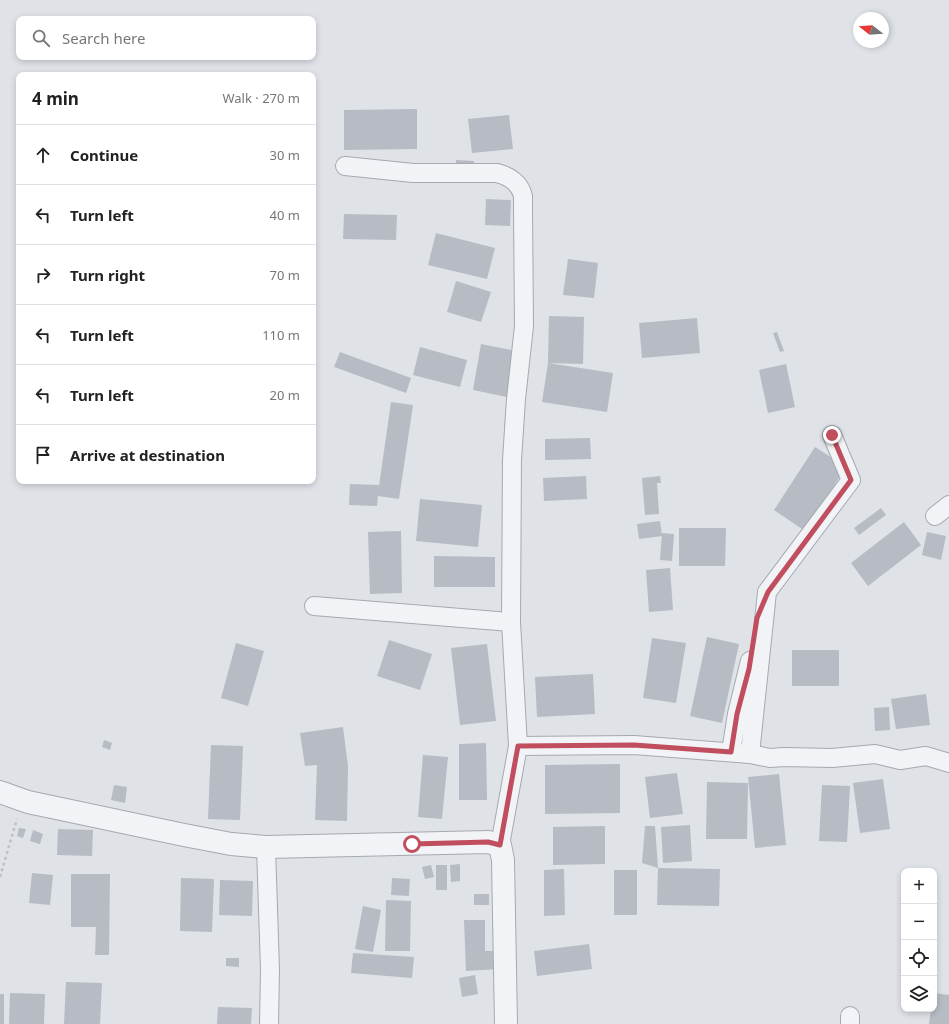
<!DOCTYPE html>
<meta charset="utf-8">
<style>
:root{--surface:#fff;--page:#f2f2f2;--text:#222;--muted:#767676;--line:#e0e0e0}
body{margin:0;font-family:"Noto Sans",sans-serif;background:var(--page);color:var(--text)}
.controls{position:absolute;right:12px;bottom:12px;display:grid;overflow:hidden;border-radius:8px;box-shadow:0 2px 6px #0003}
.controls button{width:36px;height:36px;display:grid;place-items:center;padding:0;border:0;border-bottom:1px solid var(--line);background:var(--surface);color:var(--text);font:20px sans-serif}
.compass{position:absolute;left:853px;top:12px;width:36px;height:36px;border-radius:50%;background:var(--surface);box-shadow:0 2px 6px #0003;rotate:287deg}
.stop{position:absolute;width:12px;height:12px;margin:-9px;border:3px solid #c14e5f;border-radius:50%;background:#fff}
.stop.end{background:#c14e5f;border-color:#fff;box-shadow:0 1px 4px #0008}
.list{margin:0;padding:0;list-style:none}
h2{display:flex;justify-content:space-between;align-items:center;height:52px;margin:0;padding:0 16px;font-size:17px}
h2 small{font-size:13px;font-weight:400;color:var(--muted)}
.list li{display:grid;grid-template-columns:26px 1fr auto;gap:12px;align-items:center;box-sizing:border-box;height:60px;padding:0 16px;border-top:1px solid var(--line)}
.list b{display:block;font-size:15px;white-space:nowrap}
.list em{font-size:13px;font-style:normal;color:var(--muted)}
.icon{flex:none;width:22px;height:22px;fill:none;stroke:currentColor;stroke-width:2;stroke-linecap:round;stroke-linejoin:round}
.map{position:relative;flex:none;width:949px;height:1024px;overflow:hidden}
.search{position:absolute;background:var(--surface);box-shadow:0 2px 6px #0003;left:16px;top:16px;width:300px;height:44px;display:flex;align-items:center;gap:10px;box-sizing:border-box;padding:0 14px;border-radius:8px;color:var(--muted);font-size:15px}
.panel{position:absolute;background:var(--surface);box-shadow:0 2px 6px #0003;left:16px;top:72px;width:300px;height:412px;border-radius:8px}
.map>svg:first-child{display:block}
</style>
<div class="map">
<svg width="949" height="1024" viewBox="0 0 949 1024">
<rect width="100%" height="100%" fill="#dfe2e7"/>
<!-- building -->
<path fill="#b7bbc3" d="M417,109V149L344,150V110Z
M509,115L513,149L472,153L468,119Z
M456,160L474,161V168L456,167Z
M486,199L511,200L510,226L485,225Z
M344,214L397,215L396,240L343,239Z
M436,233L495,248L487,279L428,265Z
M568,259L598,263L594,298L563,295Z
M456,281L491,292L481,322L447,312Z
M549,316L584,317L583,364L548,363Z
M697,318L700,353L642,358L639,323Z
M777,332L784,351L780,352L773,333Z
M481,344L516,351L507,397L473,390Z
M420,347L467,360L460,387L413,375Z
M340,352L411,378L406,393L334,367Z
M548,363L613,373L607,412L542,402Z
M786,364L795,407L768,413L759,370Z
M391,402L413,405L399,499L378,496L377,506L349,505L350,484L379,485L378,493Z
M590,438L591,459L545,460V439Z
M815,447L846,467L805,531L774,510Z
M586,476L587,499L544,501L543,478Z
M660,476L661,483H657L659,514L645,515L642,478Z
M420,499L482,505L478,547L416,541Z
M881,508L886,515L859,535L854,528Z
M660,521L662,536L639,539L637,524Z
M904,522L921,545L868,586L851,563Z
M679,528H726L725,566H679Z
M401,531L402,593L370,594L368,532Z
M927,532L946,536L941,560L922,555Z
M662,533L674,534L672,561L660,560Z
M434,556L495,557V587H434Z
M670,568L673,610L649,612L646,570Z
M707,637L739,644L722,723L690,716Z
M652,638L686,643L676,703L643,698Z
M389,640L432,654L420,690L377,676Z
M236,643L264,651L248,706L221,698Z
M487,644L496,721L460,725L451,648Z
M792,650H839V686H792Z
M593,674L595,714L537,717L535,677Z
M926,694L930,725L896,729L891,699Z
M889,707L890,730L875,731L874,708Z
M343,727L348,766L347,821L315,820L317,765L305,766L300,733Z
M104,740L112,743L110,750L102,747Z
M486,743L487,800H459V744Z
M211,745L243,746L240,820L208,819Z
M423,755L448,757L442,819L418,817Z
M620,764V813L545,814V765Z
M677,773L683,814L650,818L645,777Z
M779,774L786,845L755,848L748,777Z
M883,779L890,829L860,833L853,783Z
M707,782L748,783L747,839H706Z
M114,785L127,787L125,803L111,800Z
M822,785L850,786L847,842L819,841Z
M690,825L692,861L663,863L661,827Z
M605,826V864L553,865V827Z
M645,826H655L658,868L642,863Z
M19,828L26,829L23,838L17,836Z
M58,829L93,830L92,856L57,855Z
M33,830L43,834L40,844L30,841Z
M460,864V881L451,882L450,865Z
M431,865L434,877L425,879L422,867Z
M436,865H447V890H436Z
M658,868L720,869L719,906L657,905Z
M564,869L565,915L544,916V870Z
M614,870H637V915H614Z
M32,873L53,875L50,905L29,903Z
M71,874H110L109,955H95L96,927H71Z
M181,878L214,879L212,932L180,931Z
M392,878L410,879L409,896L391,895Z
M220,880L253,881L252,916L219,915Z
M474,894H489V905H474Z
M386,900L411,901L410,951H385Z
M363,906L381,910L373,952L355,949Z
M464,920H485V951H499V969L466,971Z
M589,944L592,969L537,976L534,951Z
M353,953L414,957L412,978L351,973Z
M226,958H239V967L226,966Z
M475,975L478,994L462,997L459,978Z
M66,982L102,983L100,1024H64Z
M10,993L45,994L44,1024H9Z
M934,993L949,995V1024H929L931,1009H934Z
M0,994H4V1024H0Z
M218,1007L252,1008L251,1024H217Z"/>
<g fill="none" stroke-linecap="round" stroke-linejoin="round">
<defs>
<path id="minor" d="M345,166L413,173H497C509,176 520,183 523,196C523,200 523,205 523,209L524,326L516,399L512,460L511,622L518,746L500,845
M935,516L949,505
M314,606L511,622
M518,746L634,745L750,754L770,758L784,757L832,758L875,754L900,760L926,756L949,763
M731,752L737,714L750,661
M750,754L767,592L851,480L832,435
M266,847L270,970L269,1024
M850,1024V1016"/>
<path id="tertiary" d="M0,792L28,802L184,835L231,844L266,847L488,842L500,845L503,860L506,1024"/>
</defs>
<!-- minor casing -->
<use href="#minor" stroke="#a5a9b0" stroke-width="20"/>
<!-- tertiary casing -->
<use href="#tertiary" stroke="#a5a9b0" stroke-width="24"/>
<!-- path -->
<path stroke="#bdc0c6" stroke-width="2.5" stroke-dasharray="3 3" stroke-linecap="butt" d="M0,877L17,819"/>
<!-- minor -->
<use href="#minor" stroke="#f1f3f6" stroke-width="18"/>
<!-- tertiary -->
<use href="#tertiary" stroke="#f1f3f6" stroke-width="22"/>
</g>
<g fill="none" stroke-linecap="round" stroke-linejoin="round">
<!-- route -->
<path stroke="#c14e5f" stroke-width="5" d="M412,844L488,842L500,845L518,746L634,745L731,752L737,714L749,669L757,618L768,592L851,480L832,435"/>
</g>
</svg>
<div class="controls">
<button>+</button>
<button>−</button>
<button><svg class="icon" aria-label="locate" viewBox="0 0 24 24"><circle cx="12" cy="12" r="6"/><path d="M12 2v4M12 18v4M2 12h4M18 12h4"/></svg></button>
<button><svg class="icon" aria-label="layers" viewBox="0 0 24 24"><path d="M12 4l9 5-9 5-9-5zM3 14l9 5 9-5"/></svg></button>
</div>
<svg class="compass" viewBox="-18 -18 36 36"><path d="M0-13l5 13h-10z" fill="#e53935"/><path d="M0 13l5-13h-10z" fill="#767676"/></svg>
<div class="stop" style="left:412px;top:844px"></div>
<div class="stop end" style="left:832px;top:435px"></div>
<div class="search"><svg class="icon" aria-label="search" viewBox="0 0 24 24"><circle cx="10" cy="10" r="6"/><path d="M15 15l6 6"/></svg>Search here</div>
<section class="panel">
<h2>4 min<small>Walk · 270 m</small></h2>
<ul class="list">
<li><svg class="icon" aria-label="ahead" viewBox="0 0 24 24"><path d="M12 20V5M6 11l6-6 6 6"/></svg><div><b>Continue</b></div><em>30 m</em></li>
<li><svg class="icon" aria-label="left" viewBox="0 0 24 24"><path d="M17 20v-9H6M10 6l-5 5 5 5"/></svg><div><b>Turn left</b></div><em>40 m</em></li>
<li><svg class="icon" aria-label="right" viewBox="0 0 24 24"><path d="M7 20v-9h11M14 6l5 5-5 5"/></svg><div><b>Turn right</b></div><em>70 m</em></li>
<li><svg class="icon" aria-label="left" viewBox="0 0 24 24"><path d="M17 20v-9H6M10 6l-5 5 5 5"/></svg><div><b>Turn left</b></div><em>110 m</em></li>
<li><svg class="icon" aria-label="left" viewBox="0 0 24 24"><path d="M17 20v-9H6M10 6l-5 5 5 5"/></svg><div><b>Turn left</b></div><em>20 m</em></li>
<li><svg class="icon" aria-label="arrive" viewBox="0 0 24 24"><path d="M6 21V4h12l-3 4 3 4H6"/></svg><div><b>Arrive at destination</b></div></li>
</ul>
</section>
</div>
